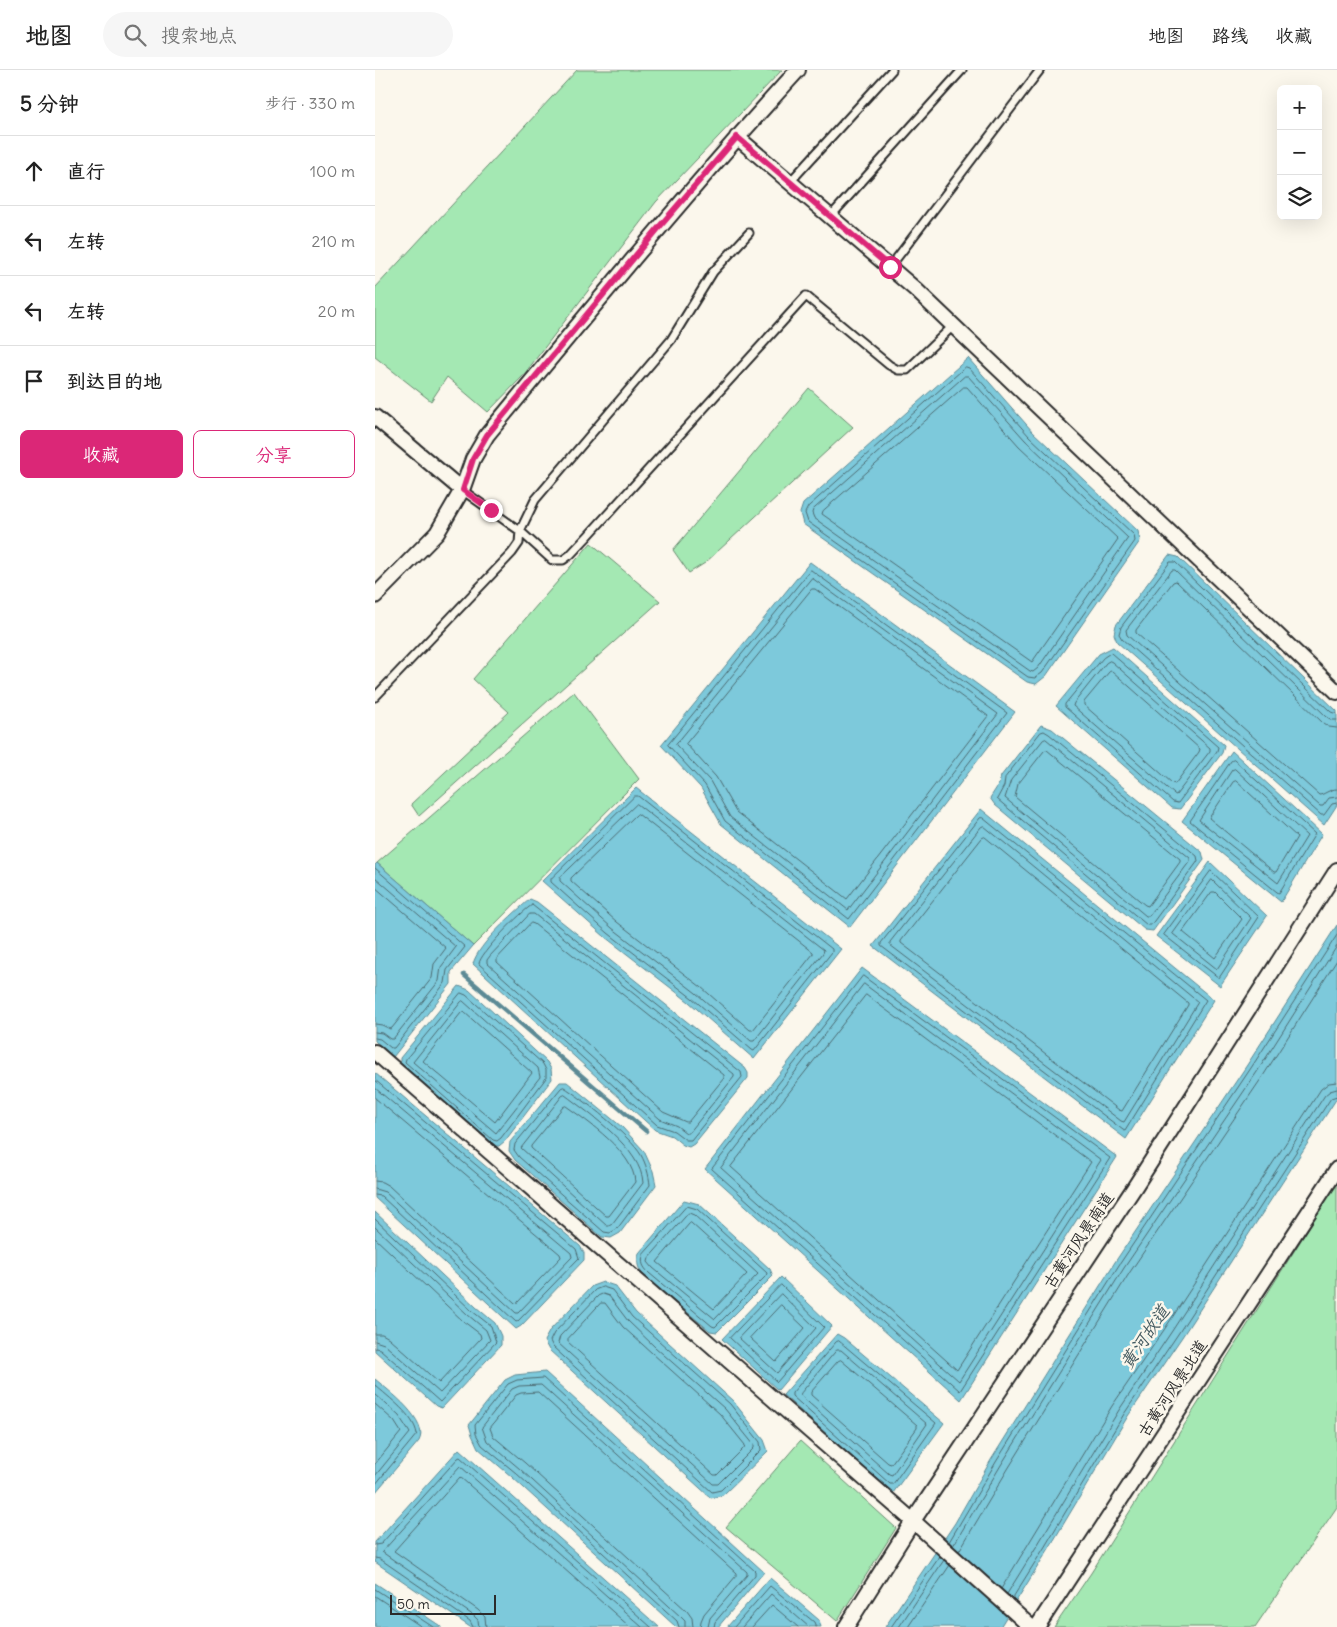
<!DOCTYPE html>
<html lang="zh">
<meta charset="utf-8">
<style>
:root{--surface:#fff;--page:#f6f6f6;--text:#222;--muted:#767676;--line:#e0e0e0;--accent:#db2777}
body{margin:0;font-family:Delius,"LXGW WenKai TC",sans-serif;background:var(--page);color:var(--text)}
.controls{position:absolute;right:15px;top:15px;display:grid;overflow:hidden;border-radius:8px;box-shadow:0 5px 20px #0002}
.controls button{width:45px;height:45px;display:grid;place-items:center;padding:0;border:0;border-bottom:1px solid var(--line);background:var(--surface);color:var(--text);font:25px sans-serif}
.scale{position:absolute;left:15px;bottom:12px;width:106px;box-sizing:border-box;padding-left:5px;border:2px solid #2b2b2b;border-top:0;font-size:14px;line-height:18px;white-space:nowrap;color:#2b2b2b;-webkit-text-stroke:4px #fbf7ec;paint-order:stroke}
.stop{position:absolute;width:15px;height:15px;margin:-11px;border:4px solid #db2777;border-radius:50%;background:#fff}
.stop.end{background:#db2777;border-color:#fff;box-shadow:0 1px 5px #0008}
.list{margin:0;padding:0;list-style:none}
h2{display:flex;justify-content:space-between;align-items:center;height:65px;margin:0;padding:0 20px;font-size:21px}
h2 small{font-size:16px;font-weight:400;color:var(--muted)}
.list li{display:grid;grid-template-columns:32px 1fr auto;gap:15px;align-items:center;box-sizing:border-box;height:70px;padding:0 20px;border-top:1px solid var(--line)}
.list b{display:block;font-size:19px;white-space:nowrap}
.list em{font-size:16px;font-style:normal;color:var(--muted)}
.actions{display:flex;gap:10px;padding:15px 20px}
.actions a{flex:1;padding:11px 0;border:1px solid var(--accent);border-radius:8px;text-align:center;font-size:18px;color:var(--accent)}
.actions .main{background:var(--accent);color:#fff}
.icon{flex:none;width:28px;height:28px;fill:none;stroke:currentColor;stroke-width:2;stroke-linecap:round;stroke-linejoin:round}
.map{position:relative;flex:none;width:962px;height:1557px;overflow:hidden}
header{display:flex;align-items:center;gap:30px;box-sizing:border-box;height:70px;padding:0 25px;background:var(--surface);border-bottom:1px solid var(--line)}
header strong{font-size:24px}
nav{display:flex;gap:28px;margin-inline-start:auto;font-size:18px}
.search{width:350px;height:45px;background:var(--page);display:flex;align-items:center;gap:12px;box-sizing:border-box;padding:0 18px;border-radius:28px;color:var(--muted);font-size:19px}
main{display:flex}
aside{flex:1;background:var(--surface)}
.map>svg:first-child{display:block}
</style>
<header>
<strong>地图</strong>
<div class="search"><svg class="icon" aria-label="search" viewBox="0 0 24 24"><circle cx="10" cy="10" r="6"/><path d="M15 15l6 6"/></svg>搜索地点</div>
<nav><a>地图</a><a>路线</a><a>收藏</a></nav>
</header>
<main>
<aside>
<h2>5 分钟<small>步行 · 330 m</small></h2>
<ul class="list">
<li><svg class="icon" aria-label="ahead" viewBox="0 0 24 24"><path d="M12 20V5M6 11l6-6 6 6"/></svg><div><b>直行</b></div><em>100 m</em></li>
<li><svg class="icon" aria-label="left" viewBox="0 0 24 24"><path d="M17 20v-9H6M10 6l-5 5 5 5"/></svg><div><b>左转</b></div><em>210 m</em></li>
<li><svg class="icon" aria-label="left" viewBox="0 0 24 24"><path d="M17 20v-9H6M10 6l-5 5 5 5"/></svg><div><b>左转</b></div><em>20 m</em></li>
<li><svg class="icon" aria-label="arrive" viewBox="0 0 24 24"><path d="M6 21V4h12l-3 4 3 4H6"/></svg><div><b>到达目的地</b></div></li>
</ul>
<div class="actions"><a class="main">收藏</a><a>分享</a></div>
</aside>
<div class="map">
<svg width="962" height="1557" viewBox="0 0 962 1557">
<rect width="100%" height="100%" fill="#fbf7ec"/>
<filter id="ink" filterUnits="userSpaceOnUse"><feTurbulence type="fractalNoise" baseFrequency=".02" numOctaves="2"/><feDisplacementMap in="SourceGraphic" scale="10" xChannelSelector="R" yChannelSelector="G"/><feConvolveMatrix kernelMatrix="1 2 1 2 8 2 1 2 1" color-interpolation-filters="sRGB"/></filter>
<g filter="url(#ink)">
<!-- green -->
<path fill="#a4e8b3" stroke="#688a6f" d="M202,0H407L281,132L147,307L113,342L72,307L56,331L0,287V218Z
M434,318L478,357L330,493L314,503L298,480Z
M216,473L285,531L44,746L36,734L134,642L98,609Z
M199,622L264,709L98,876L2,793Z
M962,1113V1437L880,1557H679L716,1503Z
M425,1371L521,1458L462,1551L351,1457Z"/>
<!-- water -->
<path fill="#7dc9db" stroke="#5c8a95" d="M593,288L658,362L763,461L765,471L671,606L661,614L652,612L428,454L425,443L428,434Z
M794,485L803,487L962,641V735L949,755L742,572L739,564L741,555Z
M435,492L640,642L475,857L346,754L326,718L286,675Z
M738,577L849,675L847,683L805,739L797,738L681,636L724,584Z
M666,655L677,659L827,782L829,790L778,861L770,860L620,735L615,728L624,714L626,706Z
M857,681L947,764L906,832L807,751Z
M261,718L466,879L379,989L314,932L230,867L167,811Z
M606,739L839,930L751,1069L498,876Z
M835,792L892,846L845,916L781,866Z
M2,793L98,876L76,902V914L18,987L0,971V795Z
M155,829L162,832L370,998L373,1003V1008L319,1074L314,1077L308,1075L297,1066L280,1060L98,894C103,874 139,843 155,829Z
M962,855V1028L807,1267L753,1346L673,1480L625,1557H510L580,1453L616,1390L740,1192L872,995Z
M487,898L742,1087L586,1330L330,1099Z
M84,916L94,920L172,992L176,999L177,1009L130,1071L124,1076H117L28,999L25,994V988Z
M0,1003L205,1176L209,1183V1190L146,1256L141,1259L0,1128Z
M185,1012H192L247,1057L269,1081L278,1101L281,1115L245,1163L236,1168L227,1167L140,1090L134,1081L135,1072Z
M309,1130L324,1134L395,1199L398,1206L342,1262L335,1261L270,1207C263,1199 261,1194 264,1183Z
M0,1142L101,1237L120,1253L126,1266V1275L67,1338L61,1336L0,1281Z
M406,1207L457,1256L403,1320L347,1269Z
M228,1212L240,1216L261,1243L358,1331L389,1370L393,1381L348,1425L336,1428L174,1280L169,1271L175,1260L217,1216Z
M462,1264L469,1268L569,1353L518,1423L408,1325Z
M170,1302L389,1502L343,1557H301L137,1407L103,1378L97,1365L94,1355L130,1310L140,1305Z
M0,1309C14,1321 55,1351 44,1371L0,1423Z
M84,1379L284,1557H95L0,1492V1472Z
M395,1508L444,1550L446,1557H352Z
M0,1513L67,1557H0Z"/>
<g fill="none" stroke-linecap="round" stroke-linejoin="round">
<!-- shore -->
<path stroke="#4c6a71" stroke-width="1" d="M591,297L594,298L654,366L759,465L760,471L667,603L660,608L653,607L433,452L430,443L433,437Z
M590,306H593L650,370L753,468L663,598L658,602L655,601L439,448L437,443L438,440Z
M589,317H592L644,376L743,469L657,592L447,444L448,441Z
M436,500L632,643L474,849L350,751L330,715L293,675Z
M437,508L623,644L473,840L355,747L335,711L301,675Z
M437,519H440L613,646L472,829L361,742L341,707L311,674Z
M736,583L843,677L842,681L803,733L798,732L690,637V634L728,588Z
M735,591L737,592L835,678V681L801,725L799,724L698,636L699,633L731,593Z
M737,601L825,679L824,682L800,714L797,713L709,635V632L734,602Z
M962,644L956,642L800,492H795L746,557L744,564L747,569L946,745H949L957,734L962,733
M962,650H957L952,647L800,500H797L751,560L752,565L945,736H948L954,728L962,727
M962,658L954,657L948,653L801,511L798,512L761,560V563L944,725C949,725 954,719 962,719
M666,662L669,661L674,664L822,786L823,791L776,855H772L622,729L629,716L630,708Z
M671,669L815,788V791L774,846H771L630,728L636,710L668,670Z
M672,680L805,789V792L773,836L770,835L640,727L643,714L669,681Z
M859,690L940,764L904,823L902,822L815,751L856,691Z
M860,699L932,766L903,813L824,750L857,700Z
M861,711L922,767L901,802H899L834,748L858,712Z
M260,726H263L457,879V882L379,981L377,980L317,928L233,863L176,812V809Z
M262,734L449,880L448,883L379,971H376L321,923L237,858L185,811V808Z
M263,744L438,882V884L378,960H375L326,917L242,852L196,811V808L261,745Z
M608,748L831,930L750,1061L748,1060L506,876V873L605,748Z
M609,756L823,932L749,1052L746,1051L515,875V872L606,757Z
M610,767L813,933V935L747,1041L744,1040L526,873V871L607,768Z
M0,798L90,877L72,900L70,913L19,978H16L5,969L0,968
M836,801L884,847L844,908L789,865Z
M0,807L81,877L66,897L64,911L18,969H15L7,963L0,962
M837,810L876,848L842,899L798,864Z
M0,817L71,878L59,894L57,908L17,958L15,959L7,955L0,954
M837,822H840L867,849L840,888L808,862Z
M157,835L366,1002L367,1007L316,1070H311L299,1061L282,1055L104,894C104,884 147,841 157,835Z
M155,844H159L359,1004V1007L314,1063H311L302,1056L285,1049L112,893V890L115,886Z
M156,853L159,854L349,1005V1008L313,1052H311L288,1042L122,892V889Z
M488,906L735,1088L585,1321L337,1099Z
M489,914L726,1090L584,1311L346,1098Z
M86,923L91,925L168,994L171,1000V1008L126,1068L122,1071L118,1070L30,992L31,989Z
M491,925L716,1092L582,1300L356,1097Z
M88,931L163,998L165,1007L121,1063L38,992L86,932Z
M89,942L157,1003L120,1052L48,991L86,943Z
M0,1010L201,1179L204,1188L143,1251L141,1252L6,1126L0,1125
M189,1017C208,1029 255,1066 266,1085C271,1094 274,1105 275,1115L242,1159L235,1163L229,1162L144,1087L139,1080L140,1074L186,1018Z
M0,1018L196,1183L197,1187L143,1243H141L10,1122L0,1119
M190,1025C215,1044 267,1080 268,1113L237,1154L234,1156H232L146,1078L187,1026Z
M0,1028L185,1184L186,1187L143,1232L140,1233L14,1116L7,1112L0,1111
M191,1036C212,1051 259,1083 260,1112L234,1146H231L156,1078V1076L188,1037Z
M312,1136L322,1139L392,1203L391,1206L340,1257L337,1256L274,1203C268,1197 266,1193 268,1185Z
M314,1143L319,1145L383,1204L340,1249L278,1198L273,1192L274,1188Z
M0,1149L97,1241L116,1256L121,1272L65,1332L5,1279L0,1278
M316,1153L372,1204L339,1239L282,1192L314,1154Z
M0,1157L93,1245L111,1260L115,1270L65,1323L9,1274L0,1271
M0,1168L88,1251L105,1264L106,1268L64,1313L14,1268L7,1264H0
M406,1215L449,1257L402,1312L355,1268Z
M228,1217L237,1220L257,1247L355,1334L385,1372L386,1380L346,1420L337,1422L178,1277L175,1271L179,1263L220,1220Z
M228,1224L234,1226L253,1251L280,1277L350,1339L379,1375V1378L343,1414H338L183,1273L185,1266L223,1226Z
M406,1224L441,1258L402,1303L364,1268Z
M226,1233H230L248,1257L345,1344L370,1375L369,1378L342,1405H339L193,1272V1269Z
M406,1235L430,1258L401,1292L375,1268Z
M464,1271L561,1353L518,1414H515L417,1326V1323L461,1272Z
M462,1280H466L552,1354L517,1405L514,1404L425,1325L426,1323Z
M466,1290L542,1355V1358L516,1394L513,1393L436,1325V1322L463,1291Z
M0,1315C14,1328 39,1345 42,1364L0,1415
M0,1324L24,1346L35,1363L0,1406
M0,1334L19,1351L26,1362L0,1394
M574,1472L621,1392L744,1195L876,998L962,865
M0,1475L6,1474L83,1388L85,1387L276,1557
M578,1476L626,1395L749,1198L882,1002L962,876
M584,1481L633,1399L755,1202L888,1006L962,890
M0,1488L5,1489L95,1551L98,1557
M0,1519L58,1557
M626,1519L737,1336L791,1257L946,1019L954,1013L962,1012
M632,1524L663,1474L744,1340L797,1261L950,1025L955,1021L962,1019
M0,1526L47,1557
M637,1529L669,1478L749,1344L803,1264L956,1028L962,1026
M104,1557L103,1550L99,1546L7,1482L85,1396L267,1557
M111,1557L110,1547L103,1540L19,1481L85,1407L255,1557
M304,1557L302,1551L141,1403L107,1375L101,1364L100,1355L133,1314L142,1310L168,1308L380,1501V1505L340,1552L339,1557
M310,1557V1551L306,1547L145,1399L112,1371L107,1357L137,1319L144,1316L166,1315L372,1502V1505L335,1548L333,1557
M318,1557L317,1548L312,1541L150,1393L118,1366L115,1358L141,1325L146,1323L163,1322L361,1503V1506L329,1544L326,1551L325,1557
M359,1557L395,1516L439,1552L441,1557
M367,1557L396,1524L434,1557
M377,1557L397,1535L423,1557
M516,1557L565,1486
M524,1557L569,1490
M533,1557L575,1495"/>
<!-- stream -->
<path stroke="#5c8a95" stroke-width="4.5" d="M89,905L271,1061"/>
<defs>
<path id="lane" d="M415,112L517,0
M455,147L587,0
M515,197L665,0
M87,420L145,461L177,490H188L195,485L212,467L431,226L514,295L523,300H532L579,255
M0,627L137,483L144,473L145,461L160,430L296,270L338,202L374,163"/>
<path id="street" d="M362,67L540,219L962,622
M0,347L87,420
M0,526L62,463L87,420L98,389L112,365C214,242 315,118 423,0
M0,982L538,1451L656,1557
M471,1557L538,1451L759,1118L962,800
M662,1557L962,1099"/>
</defs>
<!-- lane casing -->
<use href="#lane" stroke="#2b2b2b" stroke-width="11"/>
<!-- street casing -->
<use href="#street" stroke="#2b2b2b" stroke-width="18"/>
<!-- lane -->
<use href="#lane" stroke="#fbf7ec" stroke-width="7"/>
<!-- street -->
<use href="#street" stroke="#fbf7ec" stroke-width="14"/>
</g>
</g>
<g fill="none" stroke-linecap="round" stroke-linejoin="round" filter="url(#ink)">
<!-- route -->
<path stroke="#db2777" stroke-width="6" d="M116,440L88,420L98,389L112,365L286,155L362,67L515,197"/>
</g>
<g text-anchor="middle" stroke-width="5" stroke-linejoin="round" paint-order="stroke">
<!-- street labels -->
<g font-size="16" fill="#2b2b2b" stroke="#fbf7ec">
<text transform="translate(703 1170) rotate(-56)" y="6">古黄河风景南道</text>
<text transform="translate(797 1318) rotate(-57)" y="6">古黄河风景北道</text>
</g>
<!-- water labels -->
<g font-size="18" font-style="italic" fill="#445a60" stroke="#fbf7ec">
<text transform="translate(770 1267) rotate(-56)" y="6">黄河故道</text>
</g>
</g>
</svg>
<div class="controls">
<button>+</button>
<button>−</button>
<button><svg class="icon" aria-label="layers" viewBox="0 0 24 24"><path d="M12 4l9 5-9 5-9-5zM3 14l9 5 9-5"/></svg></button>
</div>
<div class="scale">50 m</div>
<div class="stop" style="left:515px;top:197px"></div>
<div class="stop end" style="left:116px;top:440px"></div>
</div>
</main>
